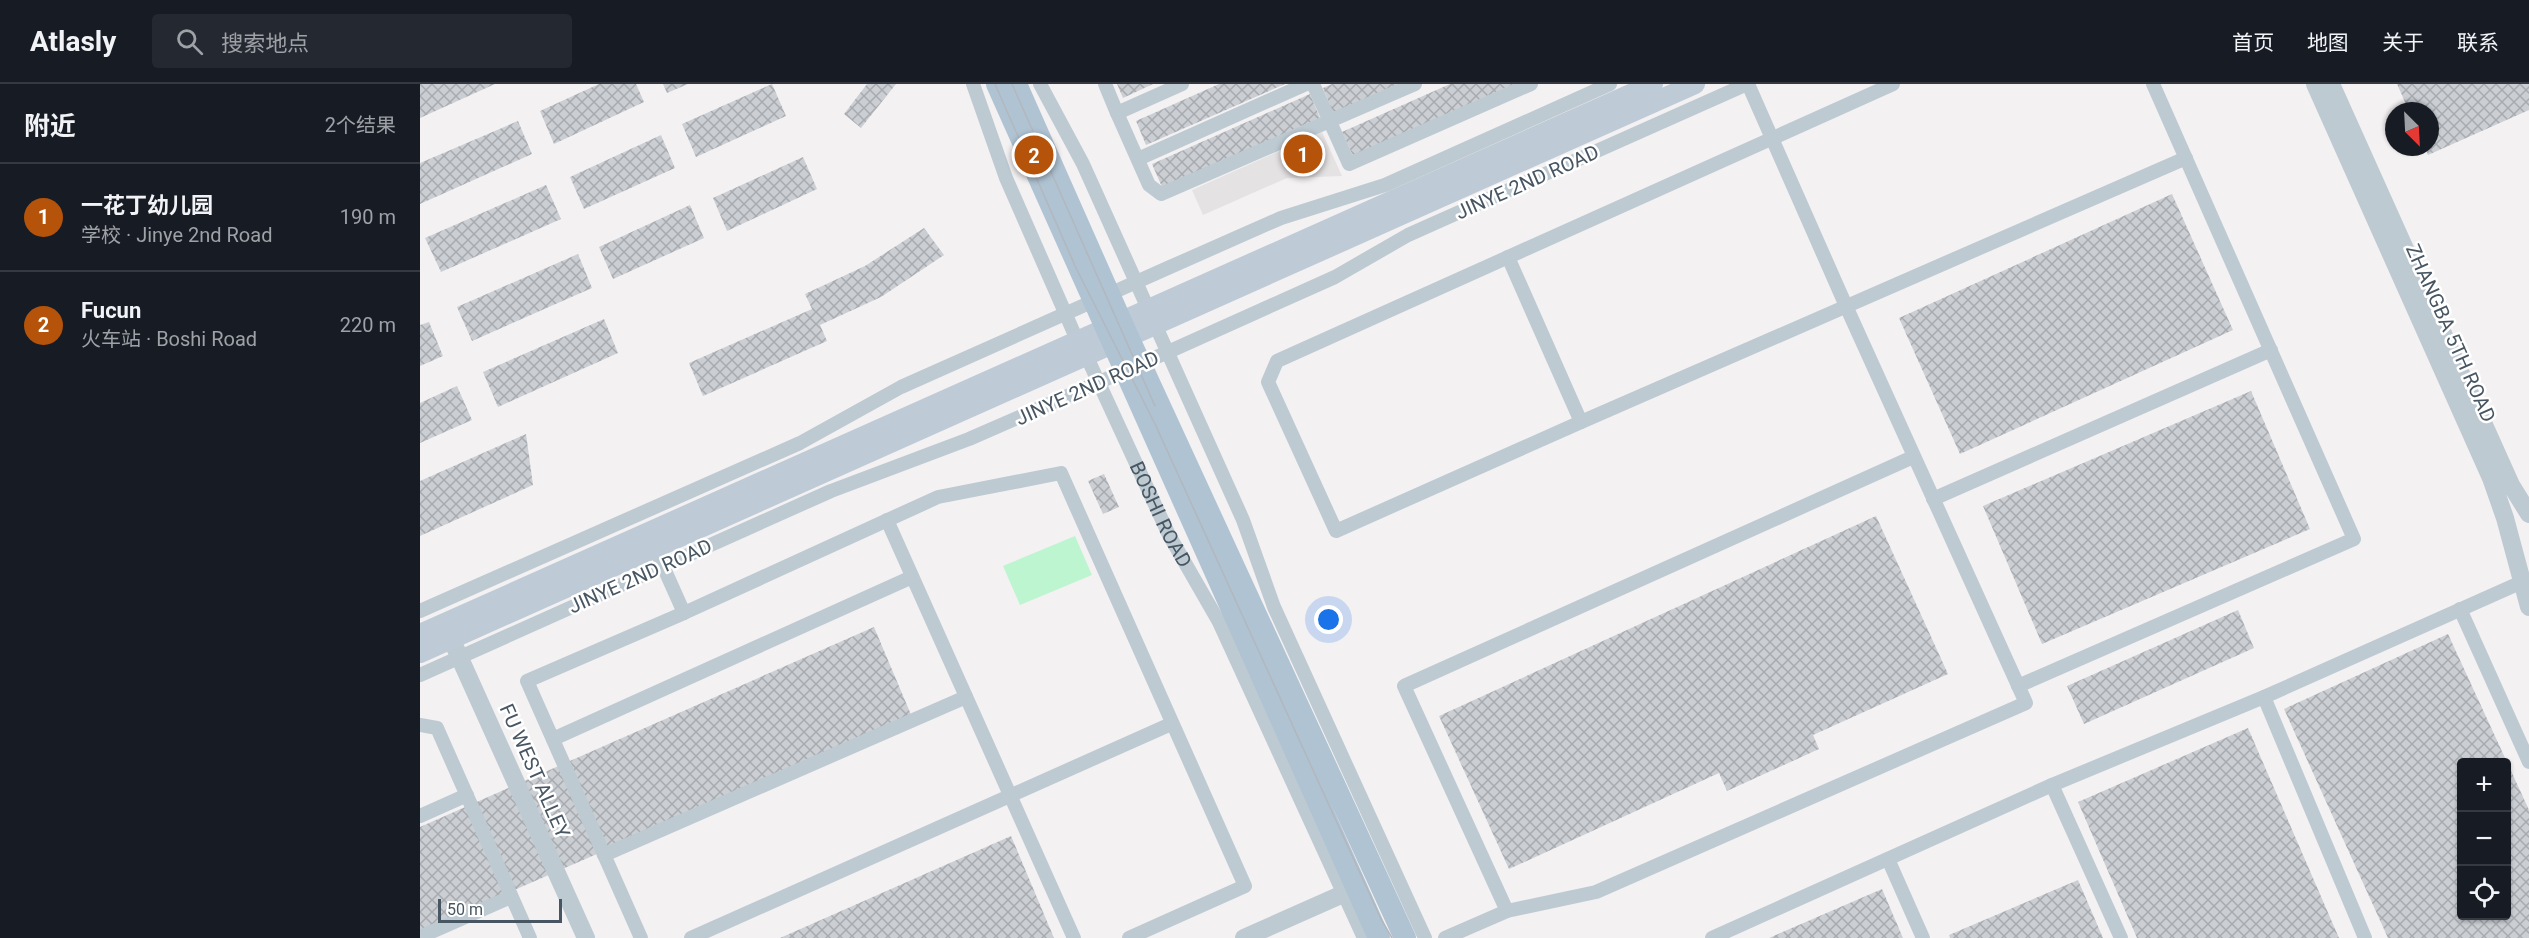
<!DOCTYPE html>
<html lang="zh">
<meta charset="utf-8">
<style>
:root{--surface:#171b24;--page:#242831;--text:#f1f3f6;--muted:#9ea1a6;--line:#363941;--accent:#b45309}
body{margin:0;font-family:Roboto,"Noto Sans SC",sans-serif;background:var(--page);color:var(--text)}
.controls{position:absolute;right:18px;bottom:18px;display:grid;overflow:hidden;border-radius:6px;box-shadow:0 2px 4px #0004}
.controls button{width:54px;height:54px;display:grid;place-items:center;padding:0;border:0;border-bottom:2px solid var(--line);background:var(--surface);color:var(--text);font:30px sans-serif}
.compass{position:absolute;left:1965px;top:18px;width:54px;height:54px;border-radius:50%;background:var(--surface);box-shadow:0 2px 4px #0004;rotate:156deg}
.scale{position:absolute;left:18px;bottom:15px;width:124px;box-sizing:border-box;padding-left:6px;border:3px solid #475662;border-top:0;font-size:16px;line-height:21px;white-space:nowrap;color:#475662;-webkit-text-stroke:4px #fff;paint-order:stroke}
.you{position:absolute;left:909px;top:536px;width:21px;height:21px;margin:-15px;border:4px solid #fff;border-radius:50%;background:#1a73e8;box-shadow:0 0 0 9px #1a73e833}
.badge{display:grid;place-items:center;width:39px;height:39px;border-radius:50%;background:var(--accent);color:#fff;font-size:20px;font-weight:700}
.pin{position:absolute;translate:-50% -50%;border:3px solid #fff;box-shadow:0 2px 6px #0006}
.list{margin:0;padding:0;list-style:none}
h2{display:flex;justify-content:space-between;align-items:center;height:78px;margin:0;padding:0 24px;font-size:26px}
h2 small{font-size:20px;font-weight:400;color:var(--muted)}
.list li{display:grid;grid-template-columns:39px 1fr auto;gap:18px;align-items:center;box-sizing:border-box;height:108px;padding:0 24px;border-top:2px solid var(--line)}
.list b{display:block;font-size:22px;white-space:nowrap}
.list p{margin:0;font-size:20px;white-space:nowrap;color:var(--muted)}
.list em{font-size:20px;font-style:normal;color:var(--muted)}
.icon{flex:none;width:33px;height:33px;fill:none;stroke:currentColor;stroke-width:2;stroke-linecap:round;stroke-linejoin:round}
.map{position:relative;flex:none;width:2109px;height:854px;overflow:hidden}
header{display:flex;align-items:center;gap:36px;box-sizing:border-box;height:84px;padding:0 30px;background:var(--surface);border-bottom:2px solid var(--line)}
header strong{font-size:28px}
nav{display:flex;gap:33px;margin-inline-start:auto;font-size:21px}
.search{width:420px;height:54px;background:var(--page);display:flex;align-items:center;gap:15px;box-sizing:border-box;padding:0 21px;border-radius:6px;color:var(--muted);font-size:22px}
main{display:flex}
aside{flex:1;background:var(--surface)}
.map>svg:first-child{display:block}
</style>
<header>
<strong>Atlasly</strong>
<div class="search"><svg class="icon" aria-label="search" viewBox="0 0 24 24"><circle cx="10" cy="10" r="6"/><path d="M15 15l6 6"/></svg>搜索地点</div>
<nav><a>首页</a><a>地图</a><a>关于</a><a>联系</a></nav>
</header>
<main>
<aside>
<h2>附近<small>2个结果</small></h2>
<ul class="list">
<li><span class="badge">1</span><div><b>一花丁幼儿园</b><p>学校 · Jinye 2nd Road</p></div><em>190 m</em></li>
<li><span class="badge">2</span><div><b>Fucun</b><p>火车站 · Boshi Road</p></div><em>220 m</em></li>
</ul>
</aside>
<div class="map">
<svg width="2109" height="854" viewBox="0 0 2109 854">
<defs>
<pattern id="building-cross-hatch" width="8" height="8" patternUnits="userSpaceOnUse" patternTransform="scale(1.5)"><rect width="8" height="8" fill="#cbcfd4"/><path d="M0 0l8 8M0 8l8-8" fill="none" stroke="#a7abaf"/></pattern>
</defs>
<rect width="100%" height="100%" fill="#f4f1f2"/>
<!-- education -->
<path fill="#e5e2e4" d="M902,48L922,92L867,94L783,131L772,106Z"/>
<!-- pitch -->
<path fill="#bdf5d0" d="M655,452L672,491L600,521L583,482Z"/>
<!-- building -->
<path fill="url(#building-cross-hatch)" fill-rule="evenodd" d="M0,0H75L0,34Z
M179,0H216L224,18L134,60L120,27Z
M243,0H268L247,9Z
M352,0L366,32L276,73L262,40Z
M447,0H476L441,44L424,30Z
M697,0H733L703,14Z
M799,0H865L726,61L716,37Z
M912,0H978L913,29L903,4Z
M1030,0H1094L933,72L922,48Z
M1977,0H2109V26L2008,71L2005,63H2010V27H1989Z
M890,10L900,34L742,103L732,80Z
M98,37L112,70L0,120V79Z
M241,51L255,84L164,125L150,93Z
M383,73L397,105L307,147L293,114Z
M126,101L141,135L21,188L5,154Z
M1752,110L1813,246L1540,370L1479,234Z
M270,121L284,154L193,195L179,163Z
M504,144L524,171L461,213L400,241L407,257L283,312L269,279L392,225L385,210L445,182Z
M158,170L172,204L52,257L37,223Z
M184,235L198,269L78,323L63,288Z
M9,238L23,272L0,282V241Z
M37,302L52,336L0,359V319Z
M1831,307L1890,445L1622,560L1563,422Z
M106,350L113,401L0,452V397Z
M684,390L699,423L683,430L668,397Z
M1456,432L1528,590L1393,651L1399,665L1307,707L1299,689L1089,785L1019,632Z
M1818,526L1834,564L1664,640L1647,602Z
M454,543L492,633L0,847V743Z
M2028,550L2109,726V854H1968L1864,625ZM2042,678H2086V832H2042Z
M1828,644L1919,854H1717L1658,718Z
M591,752L634,854H360Z
M1658,796L1683,854H1530L1529,851Z
M1462,805L1483,854H1349Z"/>
<g fill="none" stroke-linecap="round" stroke-linejoin="round">
<!-- minor -->
<g stroke="#becad2" stroke-width="14">
<path id="s1" d="M553,0L586,94L657,256L666,271L749,451L799,538L944,854"/>
<path d="M620,0L663,80L823,436L854,523L1005,854"/>
<path d="M685,0L697,29"/>
<path d="M762,0L697,29L729,101L741,110L995,0"/>
<path d="M893,0L929,80L1111,0"/>
<path d="M1473,0L857,277L848,298L916,447L1161,338L1766,74"/>
<path d="M718,75L886,0"/>
<path d="M1088,173L1161,338"/>
<path d="M1513,415L1851,266"/>
<path d="M467,436L654,854"/>
<path d="M239,473L264,529L518,413L641,389L825,802L709,854"/>
<path d="M2040,525L2109,678"/>
<path d="M0,527L380,359L481,303L750,183L861,134L965,101L1190,0"/>
<path d="M0,591L411,407L549,355L748,268L915,193L988,151L1327,0"/>
<path d="M1598,602L1934,455L1733,0"/>
<path d="M1844,613L1945,854"/>
<path d="M0,641L17,644L110,854"/>
<path d="M133,655L492,493"/>
<path d="M1632,701L1701,854"/>
<path d="M0,732L47,711"/>
<path d="M184,771L546,613"/>
<path d="M1468,775L1503,854"/>
<path d="M1087,827L984,602L1493,373"/>
<path d="M0,853L91,813"/>
<path d="M221,854L107,597L264,529"/>
<path d="M271,854L751,640"/>
<path d="M1025,854L1087,827L1176,808L1606,619L1426,222L1328,0"/>
<path d="M1292,854L1632,701L1844,613L2102,498"/>
</g>
<!-- tertiary -->
<path stroke="#becad2" stroke-width="18" d="M1895,0L2071,394L2085,434L2109,523
M1911,0L2091,401L2109,430
M25,541L166,854
M824,854L923,810"/>
<!-- secondary -->
<path stroke="#becbd7" stroke-width="20" d="M0,550L1233,0
M0,569L1275,0"/>
<!-- primary -->
<path stroke="#afc3d3" stroke-width="22" d="M577,0L959,854
M596,0L708,253L985,854"/>
<!-- tram -->
<path stroke="#b3b7bd" stroke-width="1.5" d="M575,0L656,184L735,340L961,835L972,854
M592,0L735,322"/>
</g>
<g text-anchor="middle" stroke-width="5" stroke-linejoin="round" paint-order="stroke">
<!-- street labels -->
<g font-size="20" fill="#475662" stroke="#fff">
<text transform="translate(1107 98) rotate(-24)" y="7">JINYE 2ND ROAD</text>
<text transform="translate(2031 249) rotate(66)" y="7">ZHANGBA 5TH ROAD</text>
<text transform="translate(667 304) rotate(-24)" y="7">JINYE 2ND ROAD</text>
<text dy="7" stroke="none"><textPath href="#s1" startOffset="470">BOSHI ROAD</textPath></text>
<text transform="translate(220 492) rotate(-24)" y="7">JINYE 2ND ROAD</text>
<text transform="translate(115 687) rotate(66)" y="7">FU WEST ALLEY</text>
</g>
</g>
</svg>
<div class="controls">
<button>+</button>
<button>−</button>
<button><svg class="icon" aria-label="locate" viewBox="0 0 24 24"><circle cx="12" cy="12" r="6"/><path d="M12 2v4M12 18v4M2 12h4M18 12h4"/></svg></button>
</div>
<svg class="compass" viewBox="-18 -18 36 36"><path d="M0-13l5 13h-10z" fill="#e53935"/><path d="M0 13l5-13h-10z" fill="#9ea1a6"/></svg>
<div class="scale">50 m</div>
<div class="you"></div>
<div class="pin badge" style="left:883px;top:70px">1</div>
<div class="pin badge" style="left:614px;top:71px">2</div>
</div>
</main>
